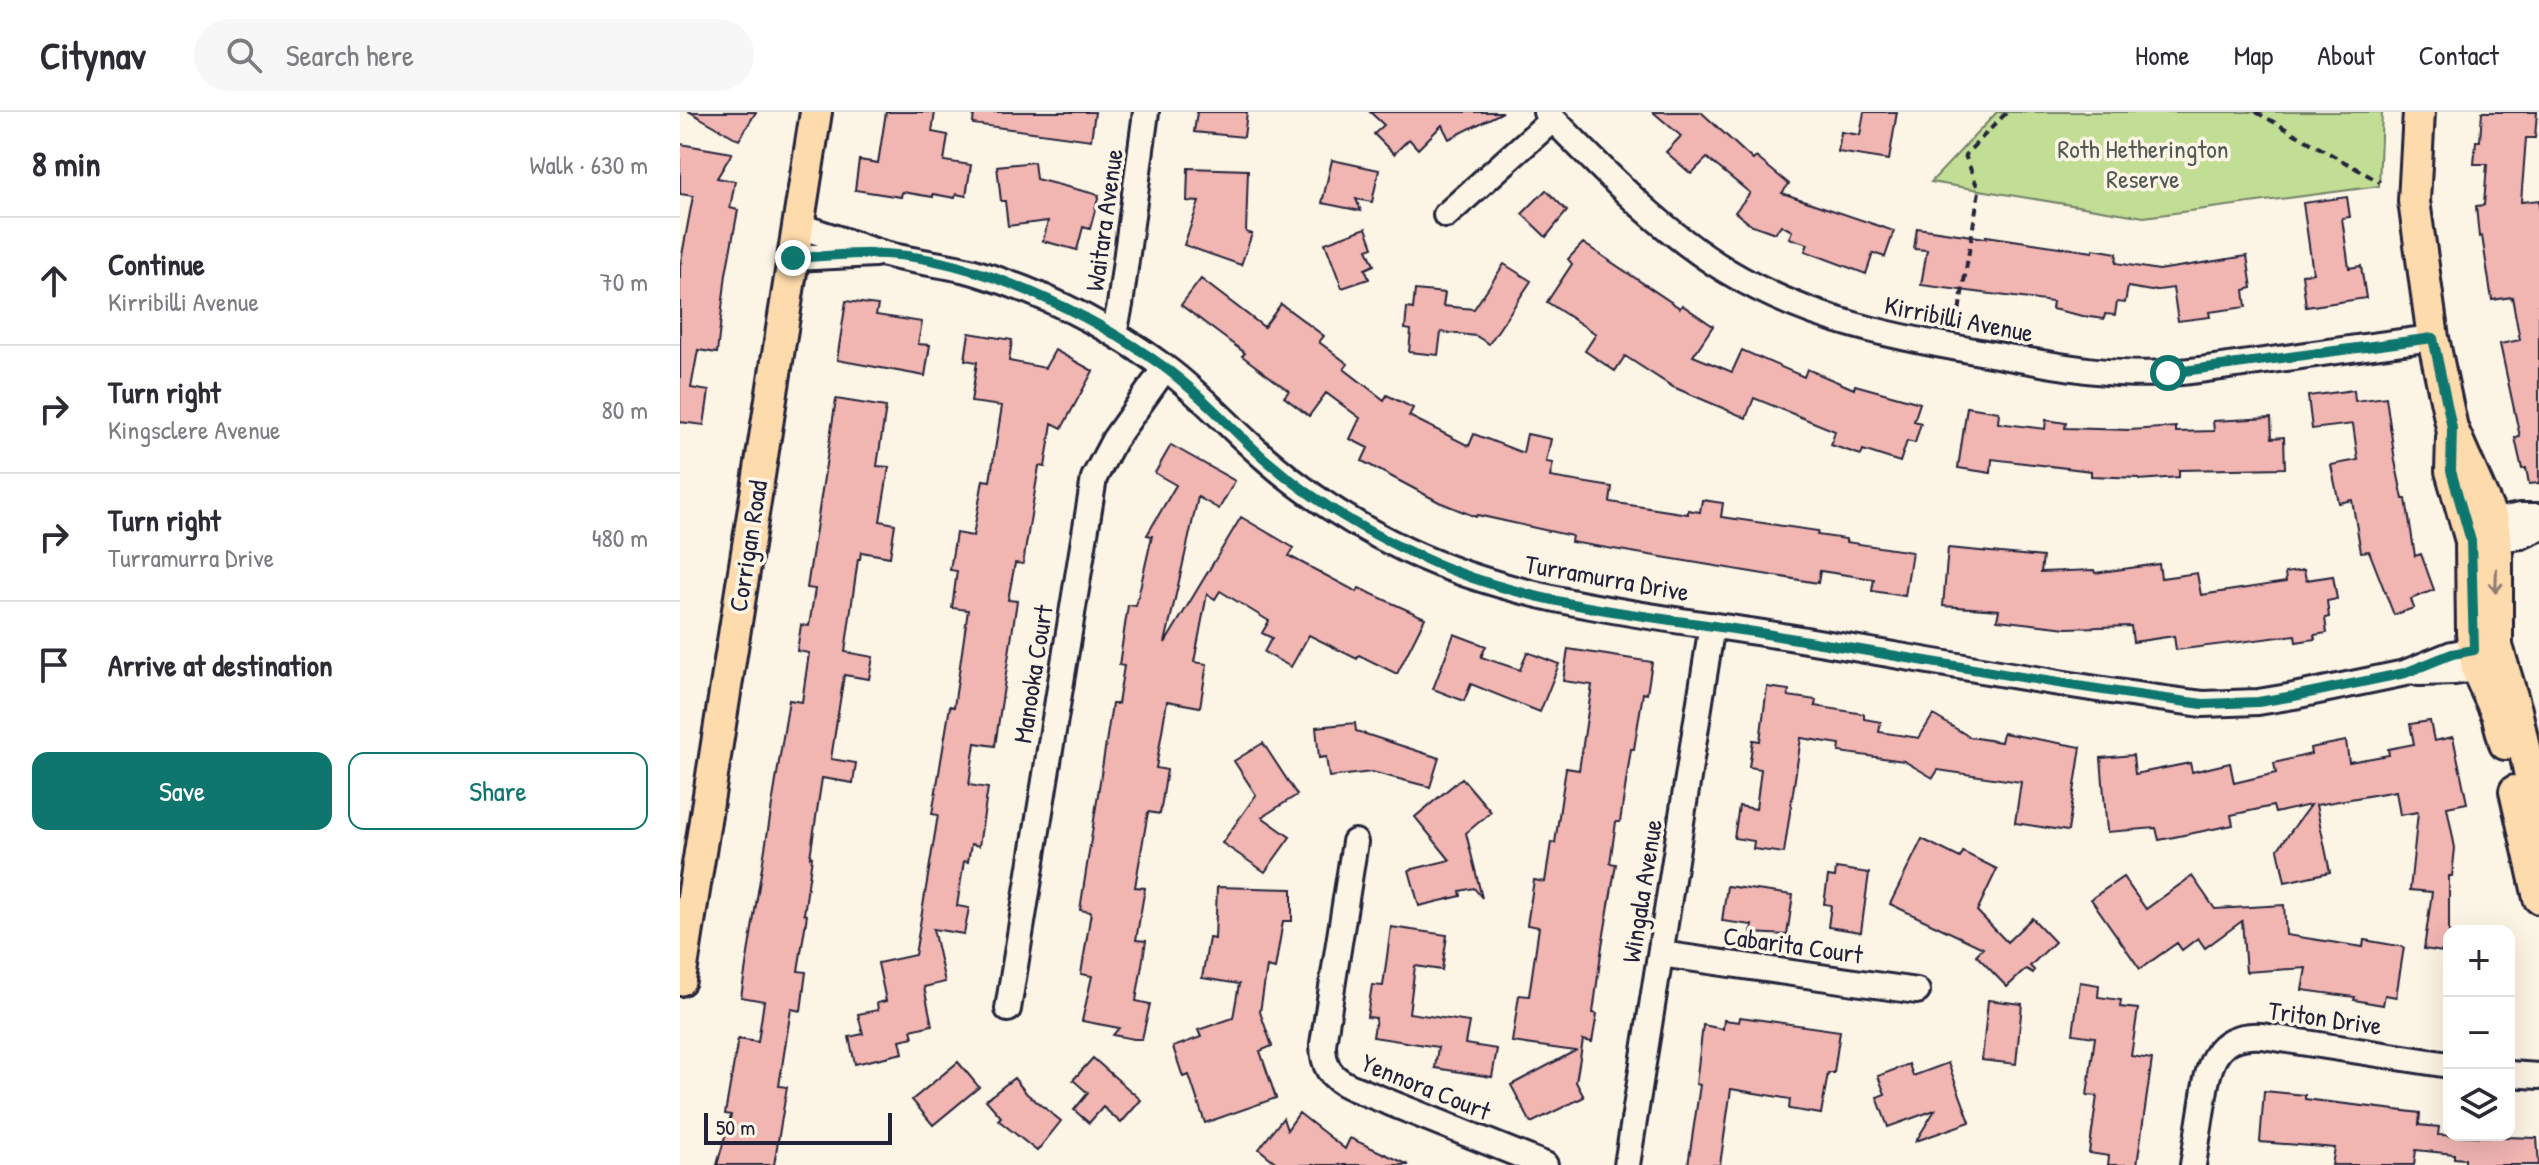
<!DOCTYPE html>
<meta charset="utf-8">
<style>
:root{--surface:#fff;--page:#f7f7f7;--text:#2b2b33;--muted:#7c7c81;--line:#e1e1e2;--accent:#0f766e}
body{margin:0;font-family:"Patrick Hand",sans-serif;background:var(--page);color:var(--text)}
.controls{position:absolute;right:24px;bottom:24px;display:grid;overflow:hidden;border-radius:16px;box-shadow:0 8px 32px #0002}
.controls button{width:72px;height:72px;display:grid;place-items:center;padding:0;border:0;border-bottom:2px solid var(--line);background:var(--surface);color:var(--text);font:40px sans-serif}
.scale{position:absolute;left:24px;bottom:20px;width:188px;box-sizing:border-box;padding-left:8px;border:4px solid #22223b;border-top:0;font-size:22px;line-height:28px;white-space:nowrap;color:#22223b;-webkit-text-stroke:6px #fcf5e5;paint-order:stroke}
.stop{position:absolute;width:24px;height:24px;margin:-18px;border:6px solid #0f766e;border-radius:50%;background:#fff}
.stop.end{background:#0f766e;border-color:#fff;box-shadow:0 2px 8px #0008}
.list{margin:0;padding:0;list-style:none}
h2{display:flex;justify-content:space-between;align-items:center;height:104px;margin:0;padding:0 32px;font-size:34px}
h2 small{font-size:26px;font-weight:400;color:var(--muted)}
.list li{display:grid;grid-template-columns:52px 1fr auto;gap:24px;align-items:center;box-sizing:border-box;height:128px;padding:0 32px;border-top:2px solid var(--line)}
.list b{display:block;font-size:30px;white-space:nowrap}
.list p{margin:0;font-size:26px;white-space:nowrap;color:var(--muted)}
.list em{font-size:26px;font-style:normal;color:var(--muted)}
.actions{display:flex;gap:16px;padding:24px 32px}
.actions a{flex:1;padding:18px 0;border:2px solid var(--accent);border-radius:16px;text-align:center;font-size:28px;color:var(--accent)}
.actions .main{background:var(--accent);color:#fff}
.icon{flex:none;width:44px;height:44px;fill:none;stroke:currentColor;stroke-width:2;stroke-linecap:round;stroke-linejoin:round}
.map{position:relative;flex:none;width:1859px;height:1053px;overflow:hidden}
header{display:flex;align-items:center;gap:48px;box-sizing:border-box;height:112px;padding:0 40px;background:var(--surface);border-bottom:2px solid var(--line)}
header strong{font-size:38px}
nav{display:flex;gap:44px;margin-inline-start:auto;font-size:28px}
.search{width:560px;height:72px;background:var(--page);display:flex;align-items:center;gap:20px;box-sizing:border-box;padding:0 28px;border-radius:44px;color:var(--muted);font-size:30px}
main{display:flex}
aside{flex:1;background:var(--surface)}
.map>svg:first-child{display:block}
</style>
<header>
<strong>Citynav</strong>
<div class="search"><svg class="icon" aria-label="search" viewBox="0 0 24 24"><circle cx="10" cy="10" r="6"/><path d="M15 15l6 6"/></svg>Search here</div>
<nav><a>Home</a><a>Map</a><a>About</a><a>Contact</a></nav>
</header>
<main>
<aside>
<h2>8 min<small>Walk · 630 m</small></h2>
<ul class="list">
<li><svg class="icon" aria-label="ahead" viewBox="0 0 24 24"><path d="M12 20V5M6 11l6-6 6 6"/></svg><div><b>Continue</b><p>Kirribilli Avenue</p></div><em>70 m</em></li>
<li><svg class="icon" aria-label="right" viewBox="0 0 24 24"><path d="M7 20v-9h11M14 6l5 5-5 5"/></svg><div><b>Turn right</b><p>Kingsclere Avenue</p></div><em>80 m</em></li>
<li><svg class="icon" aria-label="right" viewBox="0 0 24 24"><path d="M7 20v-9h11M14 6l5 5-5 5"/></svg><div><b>Turn right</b><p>Turramurra Drive</p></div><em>480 m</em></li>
<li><svg class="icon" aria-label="arrive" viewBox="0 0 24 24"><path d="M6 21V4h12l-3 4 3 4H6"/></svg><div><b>Arrive at destination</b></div></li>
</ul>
<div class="actions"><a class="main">Save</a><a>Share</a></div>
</aside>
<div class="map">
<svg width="1859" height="1053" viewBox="0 0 1859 1053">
<rect width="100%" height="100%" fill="#fcf5e5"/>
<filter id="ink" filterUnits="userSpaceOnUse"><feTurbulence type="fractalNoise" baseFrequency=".0125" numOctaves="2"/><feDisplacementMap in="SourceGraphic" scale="16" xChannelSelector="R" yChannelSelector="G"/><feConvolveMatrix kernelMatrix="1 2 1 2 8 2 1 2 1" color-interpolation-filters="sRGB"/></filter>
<g filter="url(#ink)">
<!-- green -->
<path fill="#c2de95" stroke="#728068" stroke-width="2" d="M1317,0H1702L1699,74L1464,105L1251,70Z"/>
<!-- building -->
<path fill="#f1b5b2" stroke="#22223b" stroke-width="2" d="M10,0H76L59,28Z
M206,0H255L252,20L268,23L264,49L291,53L286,84L276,82L275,86L253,82V85L222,80L221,85L175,78L179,48L198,51Z
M294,0H415L411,28L293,12Z
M517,0H567L564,25L514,20Z
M690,0H823L769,27L762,13L738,37L729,27L714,42L694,22L704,13Z
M973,0H1021L1073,48L1076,45L1109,72L1102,81L1214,119L1205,145L1193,141L1186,162L1125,139L1128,132L1109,126L1112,119L1101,113L1095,121L1070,112L1055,100L1070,81L1027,46L1011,62L986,40L1001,24Z
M1184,0H1217L1209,48L1158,40L1161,20L1180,23Z
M1802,0H1857L1855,26H1846L1841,90L1859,88V371L1849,372L1846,356L1842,357L1835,326L1840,325L1820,232L1840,228L1832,185L1812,188L1802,124L1799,125L1796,94L1804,93L1807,52H1794L1796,29H1800Z
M0,32L52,41L37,66L55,69L50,96L58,98L46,162L37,241L18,238L11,276L29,279L24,313L0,310V154L13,84L0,82Z
M652,48L699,58L692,90L676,87L681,99L642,91Z
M354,50L356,67L419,83L410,117L403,115L397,138L363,129L368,109L328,114L325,89H321L317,54Z
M508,56L568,58L566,120L572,122L561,153L504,133L519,90L507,89Z
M866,78L887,99L866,125L842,102Z
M1667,85L1670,105L1662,106L1669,156L1681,154L1686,186L1626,195L1622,162L1633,161L1623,91Z
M686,116L693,135L687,137L694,153L685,157L689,167L662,176L645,131Z
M1237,116L1306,126V124L1413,140V137L1437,141L1436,151L1479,158L1567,144L1572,176L1564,178L1566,195L1529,200L1530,205L1498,209L1493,176L1471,179L1448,175L1445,191L1437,190L1435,203L1425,202L1424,207L1403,204L1372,197L1373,190L1241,173L1247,138L1234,137Z
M903,131L1000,196L1002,193L1033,214L1013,244L1052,260L1062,238L1124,265L1127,257L1174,277L1175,273L1240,291L1234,309L1241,311L1235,331L1227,329L1220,350L1183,338L1181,343L1151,333L1155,319L1074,286L1066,306L993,275L945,244L935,259L905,239L916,222L867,190L892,152L888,147Z
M824,152L851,169L809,232L796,224L761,220L758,243L729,240L731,218L725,217L727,196L733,197L735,178L765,181L763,194L794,197Z
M521,167L584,215L601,192L644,224L639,230L668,252L664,257L704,288L707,283L733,296L729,304L789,334L794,322L843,341L847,322L871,327L866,350L873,351L870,365L932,375L930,390L1008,402V398L1020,400L1022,388L1043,391L1041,405L1138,419L1137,423L1166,427V430L1232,440L1225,484L1192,479L1194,467L1140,459L1138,471L891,430L892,424L797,403L796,405L759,390L682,349L688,336L670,327L680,306L646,281L629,304L604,285L609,279L562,244L565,241L501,193Z
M166,189L198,193L196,203L242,210L238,232L250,233L245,264L157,248Z
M289,221L332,228L329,249L365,256L375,238L413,259L382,316L372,311L365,355L359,354L343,452L335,451L328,488L337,489L315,634L295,631L289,673L308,676L299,734L291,732L288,750L284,749L277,794L289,796L284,822L253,817L265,870L244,875L252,913L231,918L233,925L220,928L223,941L175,952L169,925L183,922L178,902L198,898L197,891L206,889L198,851L235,843L258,703L252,702L259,661L270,594L274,595L288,498L272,496L277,459L270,458L276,421L293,424L303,368L310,369L322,294L291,290L297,250L285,248Z
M1674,278L1675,289L1706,285L1715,349L1723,387H1726L1735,444L1741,442L1754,478L1731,487L1734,496L1714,503L1689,439L1681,440L1672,388L1659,391L1651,353L1678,348L1673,312L1632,317L1628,284Z
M156,287L206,295L197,354L209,355L200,409L215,412L210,445L181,440L180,447H178L165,540L193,545L189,567L164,563L151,647L176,651L173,671L142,666L130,745H132L124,802L127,803L118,859L126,860L121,899L111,897L99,974L107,975L94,1053H37L51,1003L45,1002L58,927L78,930L84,889L61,885L109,588L122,590L129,541L117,539L121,513L129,514L135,477L127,476Z
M1287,295L1319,300L1318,311L1365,317L1366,308L1386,311L1385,316L1449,318L1496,315V320L1534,319L1533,309L1591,306L1592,326L1604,325L1605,356L1499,358V365L1459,368V366L1411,364V359L1312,347L1311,361L1278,356Z
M491,333L555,369L539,397L518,385L485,531L561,405L614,436L609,444L677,480L679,476L745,506L717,562L679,543L677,547L629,523L611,555L584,540L592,526L582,521L589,509L540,479L535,487L527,482L514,550L527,552L520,595L487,589L476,656L487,658L480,702L468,700L455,775L465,776L456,828L466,829L456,889L470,892L462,927H454L433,923L439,916L402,909L412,864L401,862L411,800L400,798L432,592H438L444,554L439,553L448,493L456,494L472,424L467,423L496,373L475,361Z
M1268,436L1363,445L1361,460L1414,458L1415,461L1479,452L1481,466L1517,461L1521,483L1606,470L1605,461L1624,458L1626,468L1653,464L1657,487L1647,489L1649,505L1645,506L1647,521L1634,523L1635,527L1616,530L1615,523L1496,538L1494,524L1453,530L1451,514L1387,516L1317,508L1319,498L1263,494Z
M774,522L806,534L801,545L840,558L847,540L879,552L860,600L791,572L784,589L753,577Z
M888,537L972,550L967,582L963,581L954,637H951L940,710H936L930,751L936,752L922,834L913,901L917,902L912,930L903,928L896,970L904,985L851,1011L831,973L895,939L832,930L839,883L849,884L859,815L847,813L854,768L865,770L871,730L875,731L886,656L899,658L912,573L883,569Z
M1087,575L1109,578L1108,584L1136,588L1135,594L1184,602V607L1201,610L1199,620L1239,626L1253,603L1290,625L1321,630L1323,621L1401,635L1388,719L1335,711L1341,670L1258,658L1253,666L1224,649L1159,640L1160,632L1121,626L1104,741L1073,737L1074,729L1054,726L1059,694L1076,697L1081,657L1069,655L1073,628L1080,629Z
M1750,609L1754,629L1773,625L1787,691L1767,695L1775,736L1772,764H1769V841L1744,837L1752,780L1730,778L1738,700L1720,703L1716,679L1636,693L1650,760L1605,770L1598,737L1630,693L1595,701L1593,694L1551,703L1553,713L1479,728L1476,716L1427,720L1421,646L1453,643L1455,662L1510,651L1512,660L1550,651L1554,671L1596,661L1594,651L1631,642L1630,636L1666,629L1669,650L1709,643L1708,637L1734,632L1730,612Z
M675,611L676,619L759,646L750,675L692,660L649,665L646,645L639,646L636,615Z
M583,631L617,683L582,705L610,725L585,760L542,731L576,683L554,649Z
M782,666L811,700L786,721L802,786L794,776L780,779L781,784L739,794L729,758L770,748L735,705Z
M1242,727L1280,746L1283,740L1317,757L1297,799L1327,830L1352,806L1375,830L1350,854L1354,858L1353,861L1346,857L1327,875L1296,843L1303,836L1210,792Z
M1156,756L1189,761L1181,820L1148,815L1151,793L1144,792L1148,764L1155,765Z
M1512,764L1535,797L1604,793L1606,823L1683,835L1684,828L1724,835L1716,885L1705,883L1703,893L1674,888L1675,885L1622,878L1626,856L1566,860L1562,809L1525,836L1518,826L1502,838L1497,831L1460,857L1411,787L1443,765L1466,797Z
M1047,774L1113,783L1107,823L1071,821L1072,813L1042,809Z
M537,775L612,777V809H603L595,857L587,855L580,900L592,934L580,939L596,986L525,1011L509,963L503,965L493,935L521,925L518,918L553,906L559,872L522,866L529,826L535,827Z
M711,815L767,823L762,858L735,854L729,901L789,910L785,932L817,937L812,965L755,956L758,935L693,925L696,906L687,905L692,873L703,874Z
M1400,870L1419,873L1418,885L1441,888L1440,895L1458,897L1451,944L1472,947L1457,1053H1428L1429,1044L1409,1041L1417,984L1407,983L1415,925L1393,922Z
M1308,888L1342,892L1336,952L1302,948Z
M1060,905L1160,919L1154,961H1148L1141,1002L1109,997L1110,987L1051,977L1040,1053H1008L1020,973L1016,972L1023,913L1043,917L1044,908L1059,910Z
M413,946L461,988L441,1011L423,995L409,1011L394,998L408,981L393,968Z
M278,950L299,975L253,1013L232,988Z
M1268,951L1290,1010L1236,1029L1255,998L1208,1015L1197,985L1205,982L1198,964L1229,952L1233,964Z
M334,966L347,982L381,1009L357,1039L318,1008L321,1005L306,988Z
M1584,979L1625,983V987L1740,1001L1739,1013L1759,1015L1758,1023L1857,1026L1859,1053H1785V1047L1774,1046V1042L1736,1038L1734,1053H1652L1655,1036L1580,1030Z
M619,1001L665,1037L670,1026L729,1053H599L579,1037L603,1006L607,1018Z"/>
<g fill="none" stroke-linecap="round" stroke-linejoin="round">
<defs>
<path id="minor" d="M866,0C922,57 978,117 1047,159C1135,212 1222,226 1322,244C1377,254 1433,265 1489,261C1521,259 1553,253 1585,249C1641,241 1697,233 1753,226
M766,103L873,7
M118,114C147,122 176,134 205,142C234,150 265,152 294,160C362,180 428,214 484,255C521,282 551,317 586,347C627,383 676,414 726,438C843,493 976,504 1102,524C1242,547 1382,574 1523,592L1578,590L1614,584L1725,561L1772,542L1811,535
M113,146L195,142
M434,222L440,193L466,0
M1795,413L1840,404H1859
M1799,429L1841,424L1859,416
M1739,561L1775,560L1814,554
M675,730L643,932C643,954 650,966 671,975L865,1053
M981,842L1237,879
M328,897L414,366L434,328L485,256
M1829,962L1859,964
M947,1053L1032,513
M1513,1053C1516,1034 1519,1015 1522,996C1528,956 1532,921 1582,924L1769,953"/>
<path id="major" d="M1739,0L1734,89L1753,226L1772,316L1813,409L1817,441V534L1836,598L1859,706
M1772,326L1771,359L1791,429L1792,521L1797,558L1817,602L1825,632
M1835,679L1859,786
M0,868L136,0"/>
</defs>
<!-- minor casing -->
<use href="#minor" stroke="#22223b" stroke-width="30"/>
<!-- major casing -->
<use href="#major" stroke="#22223b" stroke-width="36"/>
<!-- path -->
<path stroke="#22223b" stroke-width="4" stroke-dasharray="8 6" stroke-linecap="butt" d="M1576,0L1700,70
M1277,212L1299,79L1285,43L1327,0"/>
<!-- minor -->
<use href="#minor" stroke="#fcf5e5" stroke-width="24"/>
<!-- major -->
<use href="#major" stroke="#fedbac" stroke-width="30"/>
</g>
<!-- one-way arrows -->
<defs><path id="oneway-shaft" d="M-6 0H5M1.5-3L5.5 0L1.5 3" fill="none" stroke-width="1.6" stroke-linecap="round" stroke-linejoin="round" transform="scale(2)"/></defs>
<use stroke="#907e74" href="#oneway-shaft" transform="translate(1816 469) rotate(92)"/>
</g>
<g fill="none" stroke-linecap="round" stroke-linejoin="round" filter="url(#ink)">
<!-- route -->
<path stroke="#0f766e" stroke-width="10" d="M113,146C143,145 175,140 205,142C297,147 410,201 484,255C521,282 551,317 585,347C640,395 706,432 774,459C868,496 980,505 1080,521C1227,545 1375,573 1523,592L1578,590L1614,584L1725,561L1772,542L1794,538L1791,429L1771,359L1772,316L1753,226L1488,261"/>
</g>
<g text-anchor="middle" stroke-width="7" stroke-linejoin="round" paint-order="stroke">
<!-- park labels -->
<g font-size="26" fill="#525a56" stroke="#fcf5e5">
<text x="1463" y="46">Roth Hetherington<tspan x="1463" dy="30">Reserve</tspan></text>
</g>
<!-- street labels -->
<g font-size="26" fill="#22223b" stroke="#fcf5e5">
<text transform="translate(424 108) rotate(-82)" y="9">Waitara Avenue</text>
<text transform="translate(1279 207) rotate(11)" y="9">Kirribilli Avenue</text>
<text transform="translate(68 434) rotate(-81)" y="9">Corrigan Road</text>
<text transform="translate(927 466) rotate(10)" y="9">Turramurra Drive</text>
<text transform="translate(353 562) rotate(-81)" y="9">Manooka Court</text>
<text transform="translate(962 779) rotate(-81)" y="9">Wingala Avenue</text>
<text transform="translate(1113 833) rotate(8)" y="9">Cabarita Court</text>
<text transform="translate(1645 906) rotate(8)" y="9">Triton Drive</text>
<text transform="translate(746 975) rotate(22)" y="9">Yennora Court</text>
</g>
</g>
</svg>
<div class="controls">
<button>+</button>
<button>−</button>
<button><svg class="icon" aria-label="layers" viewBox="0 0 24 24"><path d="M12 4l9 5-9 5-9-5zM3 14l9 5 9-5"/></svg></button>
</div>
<div class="scale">50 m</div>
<div class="stop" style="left:1488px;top:261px"></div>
<div class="stop end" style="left:113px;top:146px"></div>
</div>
</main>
